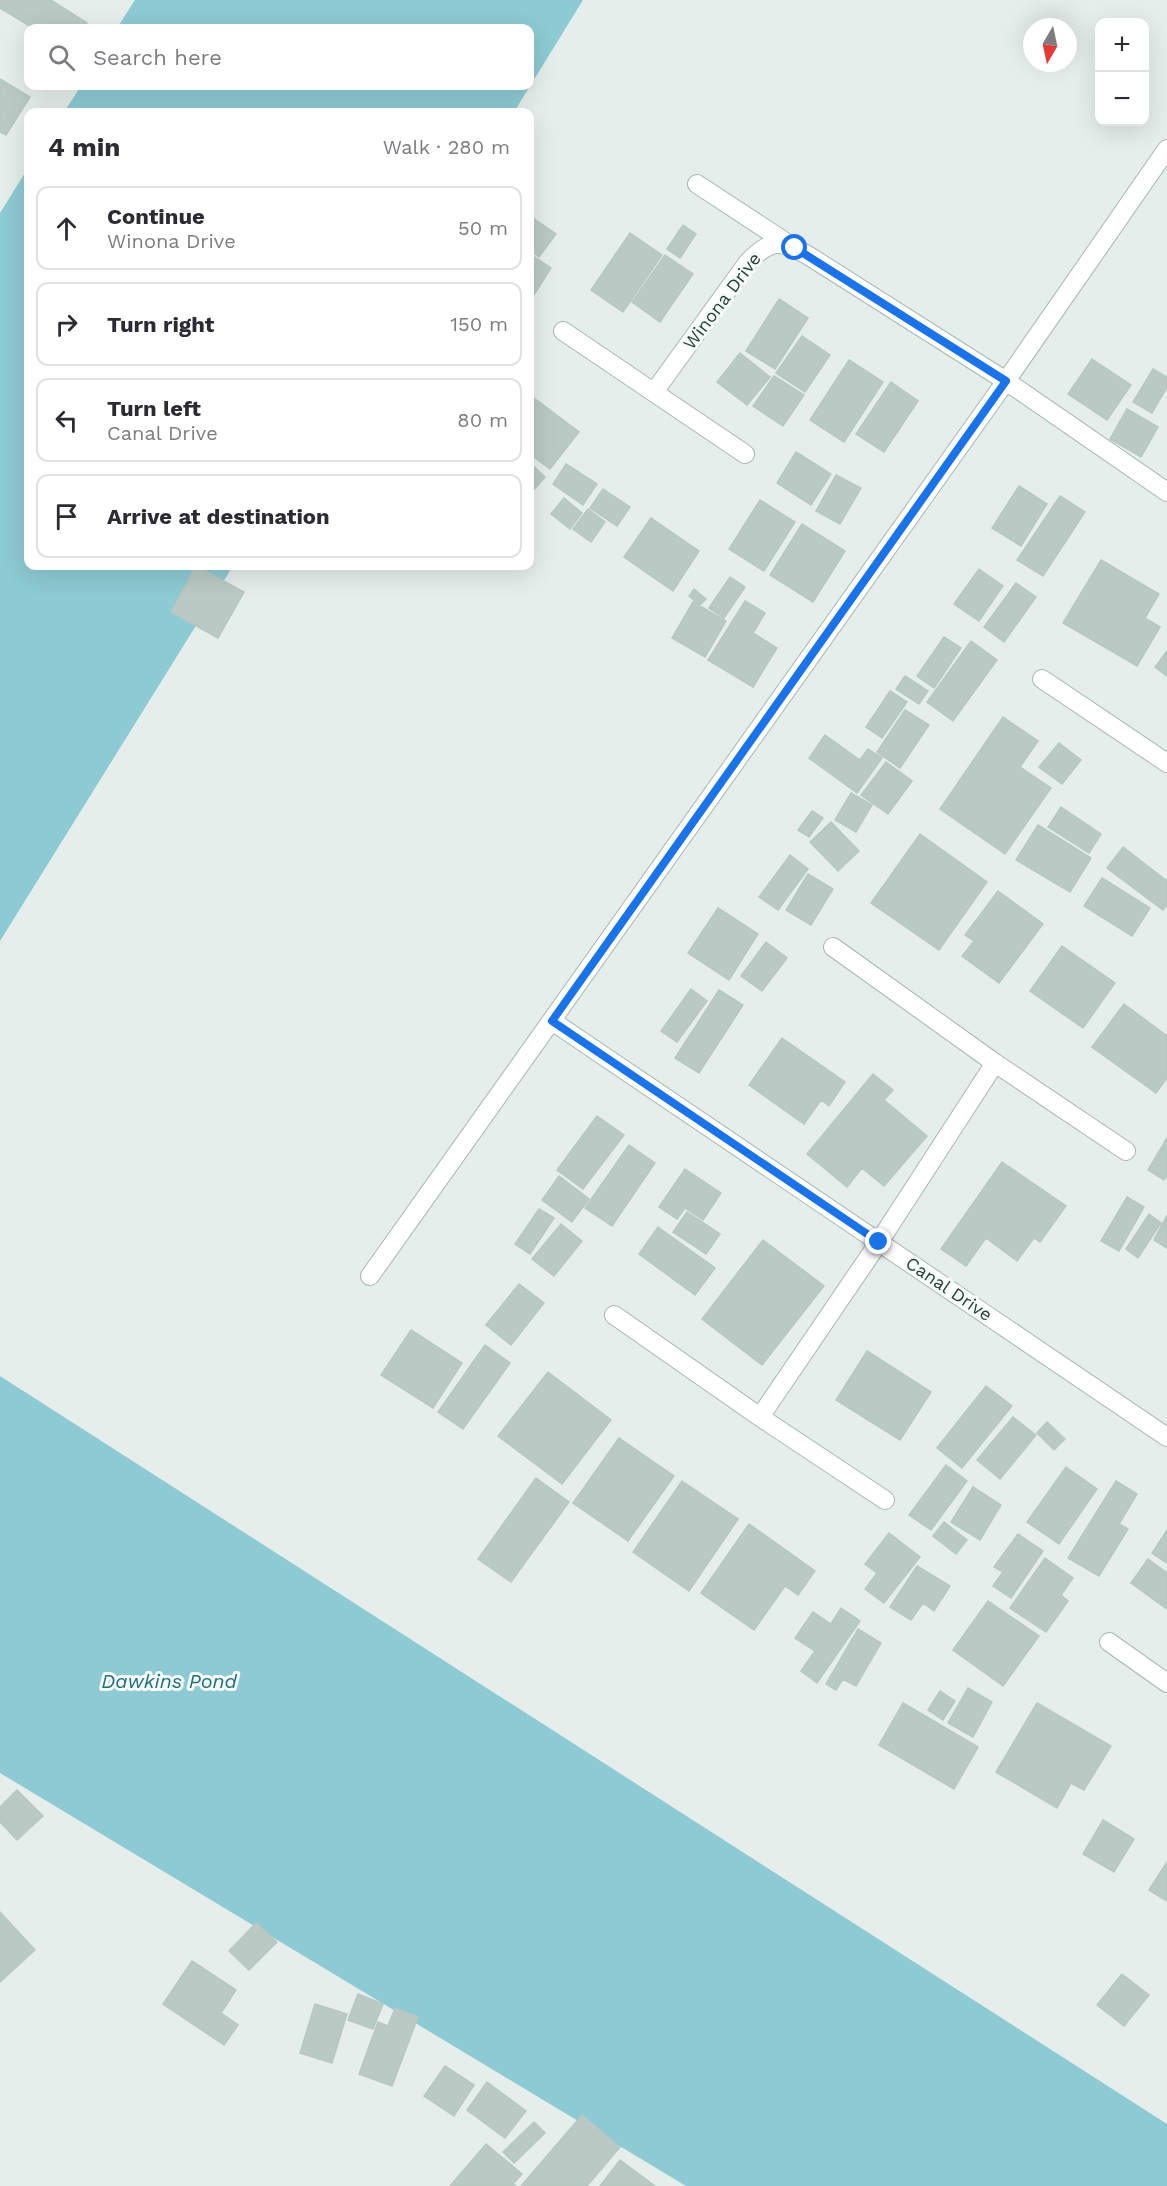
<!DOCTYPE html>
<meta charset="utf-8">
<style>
:root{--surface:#fff;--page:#f2f2f3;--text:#2b2b33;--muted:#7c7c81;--line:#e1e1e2}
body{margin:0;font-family:"Work Sans",sans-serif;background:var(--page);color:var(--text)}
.controls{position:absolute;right:18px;top:18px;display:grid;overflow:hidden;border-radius:12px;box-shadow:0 6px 24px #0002}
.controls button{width:54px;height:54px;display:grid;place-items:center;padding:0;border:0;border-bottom:2px solid var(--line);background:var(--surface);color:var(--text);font:30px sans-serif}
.compass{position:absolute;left:1023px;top:18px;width:54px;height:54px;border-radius:50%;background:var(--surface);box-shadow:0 6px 24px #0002;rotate:189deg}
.stop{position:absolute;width:18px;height:18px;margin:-14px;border:4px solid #1a73e8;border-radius:50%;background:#fff}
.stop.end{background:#1a73e8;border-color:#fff;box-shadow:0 2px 6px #0008}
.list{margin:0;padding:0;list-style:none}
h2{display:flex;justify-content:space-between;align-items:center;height:78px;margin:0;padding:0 24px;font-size:26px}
h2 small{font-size:20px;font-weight:400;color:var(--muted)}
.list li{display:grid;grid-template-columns:39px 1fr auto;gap:18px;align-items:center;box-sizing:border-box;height:84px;margin:0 12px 12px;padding:0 12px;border:2px solid var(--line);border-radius:12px}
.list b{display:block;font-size:22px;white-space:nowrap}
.list p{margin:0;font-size:20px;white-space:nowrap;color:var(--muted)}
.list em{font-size:20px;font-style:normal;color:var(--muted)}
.icon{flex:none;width:33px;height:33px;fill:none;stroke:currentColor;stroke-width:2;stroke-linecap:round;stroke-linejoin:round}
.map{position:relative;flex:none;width:1167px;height:2186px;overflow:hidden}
.search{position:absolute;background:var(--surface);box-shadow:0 6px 24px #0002;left:24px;top:24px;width:510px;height:66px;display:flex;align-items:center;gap:15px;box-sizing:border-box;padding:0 21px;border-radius:12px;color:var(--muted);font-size:22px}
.panel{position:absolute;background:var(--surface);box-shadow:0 6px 24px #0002;left:24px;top:108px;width:510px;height:462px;border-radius:12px}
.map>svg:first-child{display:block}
</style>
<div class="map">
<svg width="1167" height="2186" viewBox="0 0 1167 2186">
<rect width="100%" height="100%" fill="#e5eeea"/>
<!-- water -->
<path fill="#8dcad3" d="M135,0H583L514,112H64L81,86H530V28H117Z
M28,168V566H233L0,941V213Z
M0,1376L1167,2124V2186H686L0,1773Z"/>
<!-- building -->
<path fill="#bac9c3" stroke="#b7c8c1" stroke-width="1.5" d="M0,0H51L87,23L83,28H33L0,8Z
M0,79L30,97L6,135L0,132Z
M530,216L556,234L539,257L530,250Z
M683,225L696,234L680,258L667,249Z
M630,233L662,255L623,312L591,290Z
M530,254L551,268L530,301Z
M665,255L693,274L660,322L632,302Z
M779,299L808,318L775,369L746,351Z
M802,336L830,355L805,392L776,373Z
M740,353L770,377L747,405L717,382Z
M1092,359L1131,385L1107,420L1068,394Z
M849,360L883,382L844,442L810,420Z
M1153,369L1167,377V387L1152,413L1133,402Z
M774,376L804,395L783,426L753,406Z
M891,382L918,401L884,452L856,434Z
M530,395L579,432L550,469L530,454Z
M1127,409L1158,427L1141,457L1110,439Z
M796,452L831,474L811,505L777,483Z
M530,463L545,477L530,494Z
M566,464L597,484L583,505L553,484Z
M836,475L861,488L840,524L816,511Z
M1019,486L1047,504L1021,546L992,528Z
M603,489L630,507L617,526L590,508Z
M1060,496L1085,512L1043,576L1017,560Z
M564,498L582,513L570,529L551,514Z
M760,500L795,522L764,571L729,549Z
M588,509L605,522L591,542L573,529Z
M651,518L699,551L673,591L624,557Z
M802,524L845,551L813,602L770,575Z
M1101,560L1159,594L1145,618L1160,627L1137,666L1063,623Z
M196,566L244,592L218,638L171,612Z
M979,569L1003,586L979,621L954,604Z
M730,577L745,587L724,618L709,608Z
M1016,583L1036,597L1004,642L984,627Z
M694,589L706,599L700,605L689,596Z
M745,601L765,613L753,633L777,648L753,687L708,660Z
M693,602L726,621L705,657L672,638Z
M944,637L961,648L934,688L917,676Z
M971,641L997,660L953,721L927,702Z
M1167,651V676L1155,667Z
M905,676L928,691L919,704L896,689Z
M890,691L907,702L882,738L866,727Z
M905,710L929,725L900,768L877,752Z
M1003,717L1038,741L1020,767L1051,788L1005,854L940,809Z
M825,735L860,760L868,749L882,758L857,793L809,758Z
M1059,743L1081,760L1062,784L1039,767Z
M886,762L912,781L888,814L861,795Z
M851,793L872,805L856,832L835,820Z
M1061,807L1101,834L1089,853L1048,827Z
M812,811L823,818L809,837L798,830Z
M831,822L859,851L838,871L810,842Z
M1038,825L1091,858L1070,892L1016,860Z
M920,834L987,882L939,950L871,903Z
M1123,847L1167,881V905L1163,910L1107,868Z
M790,855L808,869L778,910L759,897Z
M808,874L833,889L811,925L786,910Z
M1102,878L1150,908L1132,936L1084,906Z
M998,891L1043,924L999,983L962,956L974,941L965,935Z
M718,908L758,934L729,980L688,953Z
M766,942L787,958L762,991L741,976Z
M1062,946L1115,983L1083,1028L1030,991Z
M691,989L707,1001L677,1042L661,1031Z
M719,990L743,1005L699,1073L675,1058Z
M1124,1004L1167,1036V1078L1156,1093L1092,1047Z
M782,1038L845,1082L829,1106L821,1100L804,1124L749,1085Z
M873,1074L893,1090L884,1100L927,1136L884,1186L862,1168L847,1187L807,1154Z
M597,1116L624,1135L583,1189L557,1170Z
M1167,1138V1175L1164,1180L1148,1170Z
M629,1145L655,1163L612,1226L585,1208Z
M1002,1162L1066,1206L1040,1242L1034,1238L1017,1261L986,1238L966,1266L941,1249Z
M685,1169L721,1193L703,1220L685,1208L677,1219L659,1207Z
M559,1176L589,1199L572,1222L542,1200Z
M1127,1197L1144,1207L1119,1251L1101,1241Z
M539,1209L554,1218L530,1254L515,1244Z
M687,1212L720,1234L706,1254L673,1232Z
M1149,1214L1161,1223L1138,1258L1126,1249Z
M1167,1215V1248L1154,1240Z
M561,1224L582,1241L554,1276L532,1259Z
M658,1227L715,1268L695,1295L639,1254Z
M763,1240L824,1286L762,1365L702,1319Z
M519,1284L544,1303L511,1345L486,1325Z
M411,1330L462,1363L433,1408L381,1375Z
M485,1345L510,1363L463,1429L438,1412Z
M867,1351L931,1392L900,1440L836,1400Z
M548,1372L611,1420L562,1484L498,1436Z
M986,1386L1012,1406L962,1468L937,1448Z
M1013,1417L1036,1435L1000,1479L977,1460Z
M1047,1422L1065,1439L1054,1450L1037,1433Z
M619,1438L674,1476L628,1541L573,1503Z
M946,1465L967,1481L931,1530L909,1515Z
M1066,1467L1097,1489L1059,1544L1027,1522Z
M536,1478L569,1502L511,1582L478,1559Z
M682,1481L738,1519L689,1591L633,1552Z
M1116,1481L1137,1494L1119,1524L1128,1529L1099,1576L1068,1558Z
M973,1487L1001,1505L980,1540L951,1522Z
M944,1522L967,1540L956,1554L933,1536Z
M749,1524L815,1571L798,1595L785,1586L754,1630L701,1593Z
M1167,1530V1563L1152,1553Z
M889,1533L920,1557L884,1603L865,1589L877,1573L865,1564Z
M1018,1534L1043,1551L1011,1598L993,1586L1003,1572L994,1567Z
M1045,1558L1073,1578L1061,1595L1068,1601L1046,1632L1010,1608Z
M1148,1559L1167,1573V1609L1131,1583Z
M917,1566L950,1586L934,1611L923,1603L911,1620L890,1607Z
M988,1601L1039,1636L1003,1686L953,1650Z
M841,1608L860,1621L817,1683L801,1671L815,1651L795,1638L813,1612L831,1624Z
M858,1629L881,1643L856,1686L843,1679L836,1690L826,1684Z
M968,1688L992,1702L973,1737L948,1723Z
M940,1691L955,1701L943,1720L928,1710Z
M903,1703L978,1747L954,1789L879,1745Z
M1037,1703L1111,1746L1084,1790L1071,1783L1057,1808L996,1772Z
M17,1790L43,1816L17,1840L0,1822V1807Z
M1103,1820L1134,1839L1114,1872L1083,1854Z
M1167,1862V1901L1149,1890Z
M0,1912L35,1950L0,1982Z
M256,1923L277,1942L249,1970L229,1951Z
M192,1961L236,1990L221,2013L238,2025L224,2045L163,2004Z
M1122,1974L1149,1995L1124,2026L1097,2005Z
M358,1994L383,2004L373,2029L348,2020Z
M315,2004L347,2014L332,2063L300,2053Z
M395,2008L418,2017L392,2086L359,2074L378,2022L388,2026Z
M445,2066L474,2085L454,2116L424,2096Z
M487,2082L526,2111L505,2138L467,2110Z
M582,2115L620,2147L587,2186H521Z
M534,2122L545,2133L514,2163L503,2152Z
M486,2144L522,2174L513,2184L516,2186H450Z
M620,2160L655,2186H600Z"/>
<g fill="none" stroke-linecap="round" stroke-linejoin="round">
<defs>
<path id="minor" d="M697,184L790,245
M563,331L745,454
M654,392L748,262C772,238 781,240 809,256L1006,381L1167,492
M1042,679L1167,763
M833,947L995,1063L1126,1151
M552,1021L1167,1437
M370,1276L1006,381L1167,149
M614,1315L760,1417L885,1500
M760,1417L879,1242L995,1063
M1109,1642L1167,1683"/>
</defs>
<!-- minor casing -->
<use href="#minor" stroke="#a7b7b1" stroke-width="20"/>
<!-- minor -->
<use href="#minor" stroke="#fff" stroke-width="18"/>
</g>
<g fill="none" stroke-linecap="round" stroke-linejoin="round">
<!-- route -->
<path stroke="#1a73e8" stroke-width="8" d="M795,248L1006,381L552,1021L879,1242"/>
</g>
<g text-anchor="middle" stroke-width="6" stroke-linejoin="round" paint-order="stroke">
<!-- street labels -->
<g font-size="18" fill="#244138" stroke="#f6faf8">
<text transform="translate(722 301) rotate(-53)" y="6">Winona Drive</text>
<text transform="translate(949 1289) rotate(34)" y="6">Canal Drive</text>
</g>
<!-- water labels -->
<g font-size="20" font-style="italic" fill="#1d6f7e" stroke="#f6faf8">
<text x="169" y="1688">Dawkins Pond</text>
</g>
</g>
</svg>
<div class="controls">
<button>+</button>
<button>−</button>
</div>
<svg class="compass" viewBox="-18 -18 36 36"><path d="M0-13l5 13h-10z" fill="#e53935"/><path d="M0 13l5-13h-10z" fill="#7c7c81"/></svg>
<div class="stop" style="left:795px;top:248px"></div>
<div class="stop end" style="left:879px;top:1242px"></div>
<div class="search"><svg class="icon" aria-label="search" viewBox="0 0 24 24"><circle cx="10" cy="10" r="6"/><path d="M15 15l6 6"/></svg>Search here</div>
<section class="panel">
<h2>4 min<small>Walk · 280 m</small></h2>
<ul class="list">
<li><svg class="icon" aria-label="ahead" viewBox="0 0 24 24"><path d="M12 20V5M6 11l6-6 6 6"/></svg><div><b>Continue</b><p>Winona Drive</p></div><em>50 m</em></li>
<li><svg class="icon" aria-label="right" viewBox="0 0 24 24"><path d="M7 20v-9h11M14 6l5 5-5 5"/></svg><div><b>Turn right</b></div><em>150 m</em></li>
<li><svg class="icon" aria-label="left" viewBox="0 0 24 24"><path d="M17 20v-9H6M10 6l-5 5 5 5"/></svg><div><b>Turn left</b><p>Canal Drive</p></div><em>80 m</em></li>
<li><svg class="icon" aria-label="arrive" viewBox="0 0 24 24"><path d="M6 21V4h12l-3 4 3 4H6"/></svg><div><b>Arrive at destination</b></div></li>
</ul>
</section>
</div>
